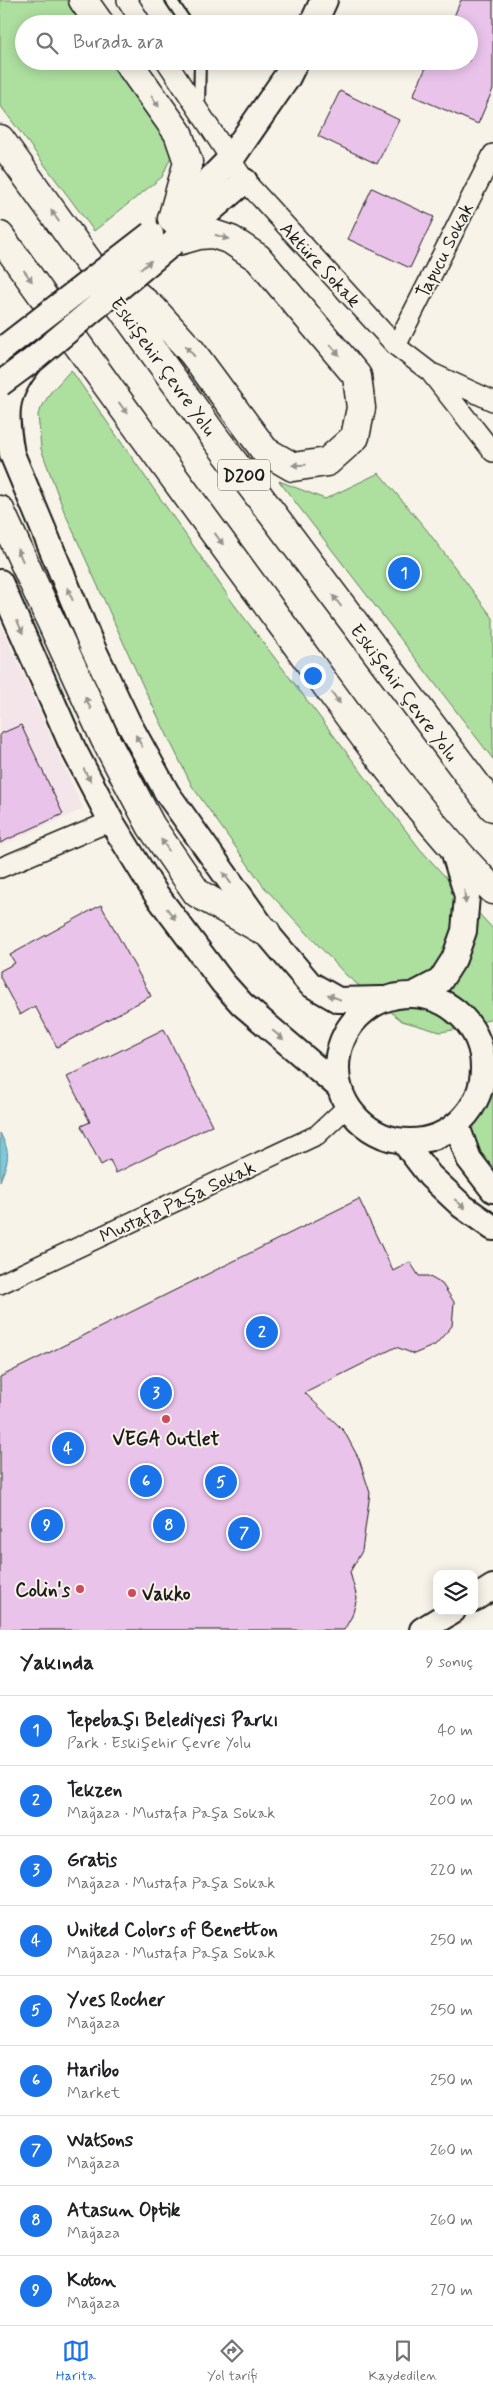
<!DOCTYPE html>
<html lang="tr">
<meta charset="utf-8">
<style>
:root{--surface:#fff;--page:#f2f2f2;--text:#202124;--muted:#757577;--line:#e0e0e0;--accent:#1a73e8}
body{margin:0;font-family:Mynerve,sans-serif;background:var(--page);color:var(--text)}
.controls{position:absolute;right:15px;bottom:15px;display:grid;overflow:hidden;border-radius:10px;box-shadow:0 2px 12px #0003}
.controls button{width:45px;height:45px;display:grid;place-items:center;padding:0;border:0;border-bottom:1px solid var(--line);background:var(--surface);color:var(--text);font:25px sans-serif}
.you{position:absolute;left:312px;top:675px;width:18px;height:18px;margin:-12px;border:4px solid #fff;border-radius:50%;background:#1a73e8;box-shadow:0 0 0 8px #1a73e833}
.badge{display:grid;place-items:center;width:32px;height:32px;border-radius:50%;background:var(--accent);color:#fff;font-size:16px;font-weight:700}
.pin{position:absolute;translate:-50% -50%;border:2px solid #fff;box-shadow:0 1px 5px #0006}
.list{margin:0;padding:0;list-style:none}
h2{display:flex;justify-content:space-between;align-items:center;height:65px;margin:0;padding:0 20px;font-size:21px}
h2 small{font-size:16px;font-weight:400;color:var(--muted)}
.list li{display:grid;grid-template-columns:32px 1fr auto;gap:15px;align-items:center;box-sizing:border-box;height:70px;padding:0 20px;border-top:1px solid var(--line)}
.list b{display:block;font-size:19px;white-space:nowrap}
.list p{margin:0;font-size:16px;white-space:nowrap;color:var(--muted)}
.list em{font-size:16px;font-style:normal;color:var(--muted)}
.icon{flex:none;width:28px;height:28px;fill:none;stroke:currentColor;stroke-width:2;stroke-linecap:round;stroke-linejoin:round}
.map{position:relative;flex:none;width:493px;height:1630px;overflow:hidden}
.search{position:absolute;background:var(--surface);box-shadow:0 2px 12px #0003;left:15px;right:15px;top:15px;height:55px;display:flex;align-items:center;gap:12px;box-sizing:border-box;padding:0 18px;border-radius:28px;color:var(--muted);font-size:19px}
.sheet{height:695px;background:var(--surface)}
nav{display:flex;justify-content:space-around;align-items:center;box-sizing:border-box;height:70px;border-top:1px solid var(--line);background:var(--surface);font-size:14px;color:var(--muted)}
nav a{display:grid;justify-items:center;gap:2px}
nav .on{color:var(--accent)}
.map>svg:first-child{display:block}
</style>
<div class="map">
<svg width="493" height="1630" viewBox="0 0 493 1630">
<rect width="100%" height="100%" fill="#f7f3e8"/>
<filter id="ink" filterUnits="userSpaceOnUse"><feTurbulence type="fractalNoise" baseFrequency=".02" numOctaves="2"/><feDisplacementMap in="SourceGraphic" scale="10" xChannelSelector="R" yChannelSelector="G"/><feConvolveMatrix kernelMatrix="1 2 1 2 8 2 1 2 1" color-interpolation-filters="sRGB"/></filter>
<g filter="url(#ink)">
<!-- built -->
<path fill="#f3e5e9" d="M0,623L83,809L0,846Z"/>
<!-- green -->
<path fill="#addf9f" stroke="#647e5e" d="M0,0H69L85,24H24V61H111L173,152L162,177L94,231L0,105Z
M71,370L233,603L420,849L493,929V1017L473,1027L440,1032L402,1021L346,975L264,887L192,786L143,686L64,511L41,449L38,414L50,393Z
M379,473L426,529L493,618V759L279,481L325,499Z
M493,1071V1186L451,1134L471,1099Z"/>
<!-- water -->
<path fill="#7cc9da" stroke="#56848e" d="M0,1133C11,1154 9,1159 0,1181Z"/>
<!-- building -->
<path fill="#eac3eb" stroke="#1c1c1c" d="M461,0H493V89L478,124L413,96L429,61H469V24H459L452,21Z
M340,91L399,120L377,164L318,136Z
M372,188L434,217L410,268L348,239Z
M21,725L63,814L0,843V734Z
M101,905L151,996L57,1047L35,1006L20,1015L0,977V971L15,963L10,955Z
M164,1029L212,1125L116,1173L110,1160L101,1165L81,1126L90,1122L67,1077Z
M359,1199L393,1271L410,1262L419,1276H428L442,1284L454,1302L452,1326L435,1345L414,1354L396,1347L305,1393L344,1431L359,1459L370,1493L362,1551L350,1572L357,1598L352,1616L344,1630H0V1377Z"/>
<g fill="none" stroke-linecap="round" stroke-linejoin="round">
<defs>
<path id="service" d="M171,0L187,24
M199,108L200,61"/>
<path id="minor" d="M127,0L142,24
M166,61L245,181L396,346L430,372L493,452
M396,346L493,154
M434,374L493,401
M0,868L111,821
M0,1284L317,1135L347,1107"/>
<path id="tertiary" d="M174,242L245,181
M30,363C3,396 5,414 12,454L92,646L128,722L167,793L266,932L310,984L338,1000L382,999
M0,582L73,748L111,821L156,894L223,983L242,1004L338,1086
M417,993L440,981L454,959L464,931L467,896L453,850
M337 1068a73 73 0 1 1 146 0a73 73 0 1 1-146 0Z
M457,1126L469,1159L493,1190
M403,1141L430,1176L462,1206L493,1228
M474,1599L493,1587
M422,1630L453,1611"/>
<path id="secondary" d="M313,24L324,0
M172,219L229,161L287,77L295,61"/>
<path id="trunk" d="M83,0L100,24
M127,61L178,133L188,162L172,219
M0,139L216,439L493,807
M0,236C94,368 189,499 286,630C351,719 415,811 493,890
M106,270L153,309L192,352L265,451L293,467L327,462L355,437L361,408L357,376L258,258L231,240L213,234L199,235L174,242
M0,510L105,739L151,826L197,893L266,932"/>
</defs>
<!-- service casing -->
<use href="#service" stroke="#1c1c1c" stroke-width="14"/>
<!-- minor casing -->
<use href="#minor" stroke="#1c1c1c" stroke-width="22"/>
<!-- tertiary casing -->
<use href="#tertiary" stroke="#1c1c1c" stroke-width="28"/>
<!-- secondary casing -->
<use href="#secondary" stroke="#1c1c1c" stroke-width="30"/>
<!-- trunk casing -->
<use href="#trunk" stroke="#1c1c1c" stroke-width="31"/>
<!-- service -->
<use href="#service" stroke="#f7f3e8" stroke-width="10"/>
<!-- minor -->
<use href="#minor" stroke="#f7f3e8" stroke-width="19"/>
<!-- tertiary -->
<use href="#tertiary" stroke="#f7f3e8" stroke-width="24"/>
<!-- secondary -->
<use href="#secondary" stroke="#f7f3e8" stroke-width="26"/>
<!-- trunk -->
<use href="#trunk" stroke="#f7f3e8" stroke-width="28"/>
<defs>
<path id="tertiary-bridge" d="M0,351L151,234
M0,384L34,359L174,242"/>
</defs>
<!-- tertiary-bridge casing -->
<use href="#tertiary-bridge" stroke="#1c1c1c" stroke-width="28" stroke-linecap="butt"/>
<!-- tertiary-bridge -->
<use href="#tertiary-bridge" stroke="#f7f3e8" stroke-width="24"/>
</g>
<!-- one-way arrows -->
<defs><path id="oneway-solid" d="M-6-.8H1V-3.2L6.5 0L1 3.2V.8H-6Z" transform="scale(1.25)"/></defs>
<g fill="#94928c">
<use href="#oneway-solid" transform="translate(155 101) rotate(56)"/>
<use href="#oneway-solid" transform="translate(55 216) rotate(-125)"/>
<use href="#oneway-solid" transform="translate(222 237) rotate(18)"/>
<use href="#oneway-solid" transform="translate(146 265) rotate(-40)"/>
<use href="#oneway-solid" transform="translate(28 276) rotate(54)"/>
<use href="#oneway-solid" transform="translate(335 350) rotate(50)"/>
<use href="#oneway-solid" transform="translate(190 351) rotate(-130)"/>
<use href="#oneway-solid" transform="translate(123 408) rotate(54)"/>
<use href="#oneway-solid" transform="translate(299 465) rotate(178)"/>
<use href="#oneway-solid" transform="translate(219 539) rotate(54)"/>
<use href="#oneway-solid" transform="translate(20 555) rotate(-114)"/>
<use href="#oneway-solid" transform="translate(70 594) rotate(-113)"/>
<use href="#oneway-solid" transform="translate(337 601) rotate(-127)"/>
<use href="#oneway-solid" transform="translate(20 627) rotate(66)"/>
<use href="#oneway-solid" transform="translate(336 698) rotate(54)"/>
<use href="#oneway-solid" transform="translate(88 703) rotate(-115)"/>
<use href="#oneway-solid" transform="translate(139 741) rotate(-119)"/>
<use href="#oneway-solid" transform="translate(87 775) rotate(62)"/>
<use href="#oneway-solid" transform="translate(165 845) rotate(-124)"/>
<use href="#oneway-solid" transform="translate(227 878) rotate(-126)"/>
<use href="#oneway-solid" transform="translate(465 897) rotate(85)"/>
<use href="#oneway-solid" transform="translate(171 914) rotate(53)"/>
<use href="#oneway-solid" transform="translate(334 997) rotate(-158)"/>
<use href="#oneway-solid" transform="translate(278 1035) rotate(40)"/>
<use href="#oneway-solid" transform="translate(460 1204) rotate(41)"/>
</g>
</g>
<!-- markers -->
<g fill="#d1495b" stroke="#f7f3e8" stroke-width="2">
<circle cx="166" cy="1419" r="5"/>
<circle cx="80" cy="1589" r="5"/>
<circle cx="132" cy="1593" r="5"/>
</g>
<g text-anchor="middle" stroke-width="4" stroke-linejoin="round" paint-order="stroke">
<!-- shield labels -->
<rect fill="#f7f3e8" stroke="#5e5c59" stroke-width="1" x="218" y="459.5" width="52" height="31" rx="4"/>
<g font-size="18" font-weight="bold" fill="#1c1c1c">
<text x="244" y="481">D200</text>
</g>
<!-- street labels -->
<g font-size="19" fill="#1c1c1c" stroke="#f7f3e8">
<text transform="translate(444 250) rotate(-63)" y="7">Tapucu Sokak</text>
<text transform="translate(321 264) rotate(47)" y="7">Aktüre Sokak</text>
<text transform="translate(164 366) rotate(54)" y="7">Eskişehir Çevre Yolu</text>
<text transform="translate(405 692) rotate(53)" y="7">Eskişehir Çevre Yolu</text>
<text transform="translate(177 1201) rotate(-25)" y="7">Mustafa Paşa Sokak</text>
</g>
<!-- poi labels -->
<g font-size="19" font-weight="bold" fill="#1c1c1c" stroke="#f7f3e8">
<text x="166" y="1445">VEGA Outlet</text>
<text x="70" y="1596" text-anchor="end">Colin's</text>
<text x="142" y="1600" text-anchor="start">Vakko</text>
</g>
</g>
</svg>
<div class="controls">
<button><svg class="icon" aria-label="layers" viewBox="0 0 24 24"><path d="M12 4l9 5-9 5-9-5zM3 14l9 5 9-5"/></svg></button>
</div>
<div class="you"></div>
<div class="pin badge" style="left:404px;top:573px">1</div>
<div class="pin badge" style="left:262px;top:1332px">2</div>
<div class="pin badge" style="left:156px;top:1393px">3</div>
<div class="pin badge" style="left:68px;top:1448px">4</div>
<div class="pin badge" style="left:221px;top:1482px">5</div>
<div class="pin badge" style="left:146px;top:1481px">6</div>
<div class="pin badge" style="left:244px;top:1533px">7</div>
<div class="pin badge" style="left:169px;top:1525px">8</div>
<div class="pin badge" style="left:47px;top:1525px">9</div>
<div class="search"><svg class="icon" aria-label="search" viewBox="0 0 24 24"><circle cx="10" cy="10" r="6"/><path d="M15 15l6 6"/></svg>Burada ara</div>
</div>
<section class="sheet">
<h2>Yakında<small>9 sonuç</small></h2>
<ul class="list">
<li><span class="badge">1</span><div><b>Tepebaşı Belediyesi Parkı</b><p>Park · Eskişehir Çevre Yolu</p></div><em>40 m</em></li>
<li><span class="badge">2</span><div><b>Tekzen</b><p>Mağaza · Mustafa Paşa Sokak</p></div><em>200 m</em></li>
<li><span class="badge">3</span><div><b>Gratis</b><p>Mağaza · Mustafa Paşa Sokak</p></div><em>220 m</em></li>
<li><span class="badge">4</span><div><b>United Colors of Benetton</b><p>Mağaza · Mustafa Paşa Sokak</p></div><em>250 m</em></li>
<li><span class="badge">5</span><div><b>Yves Rocher</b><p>Mağaza</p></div><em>250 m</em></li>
<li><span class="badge">6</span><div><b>Haribo</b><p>Market</p></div><em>250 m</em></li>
<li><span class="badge">7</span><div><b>Watsons</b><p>Mağaza</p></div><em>260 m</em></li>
<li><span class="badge">8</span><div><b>Atasun Optik</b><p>Mağaza</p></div><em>260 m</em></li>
<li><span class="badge">9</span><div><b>Koton</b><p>Mağaza</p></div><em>270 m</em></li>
</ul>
</section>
<nav>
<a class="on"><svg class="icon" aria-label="map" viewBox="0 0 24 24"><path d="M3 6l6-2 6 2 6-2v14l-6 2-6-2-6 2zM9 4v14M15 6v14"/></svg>Harita</a>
<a><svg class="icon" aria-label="directions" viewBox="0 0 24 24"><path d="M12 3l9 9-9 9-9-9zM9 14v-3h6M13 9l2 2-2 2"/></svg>Yol tarifi</a>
<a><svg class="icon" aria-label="saved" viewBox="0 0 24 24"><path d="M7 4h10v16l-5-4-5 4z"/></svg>Kaydedilen</a>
</nav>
